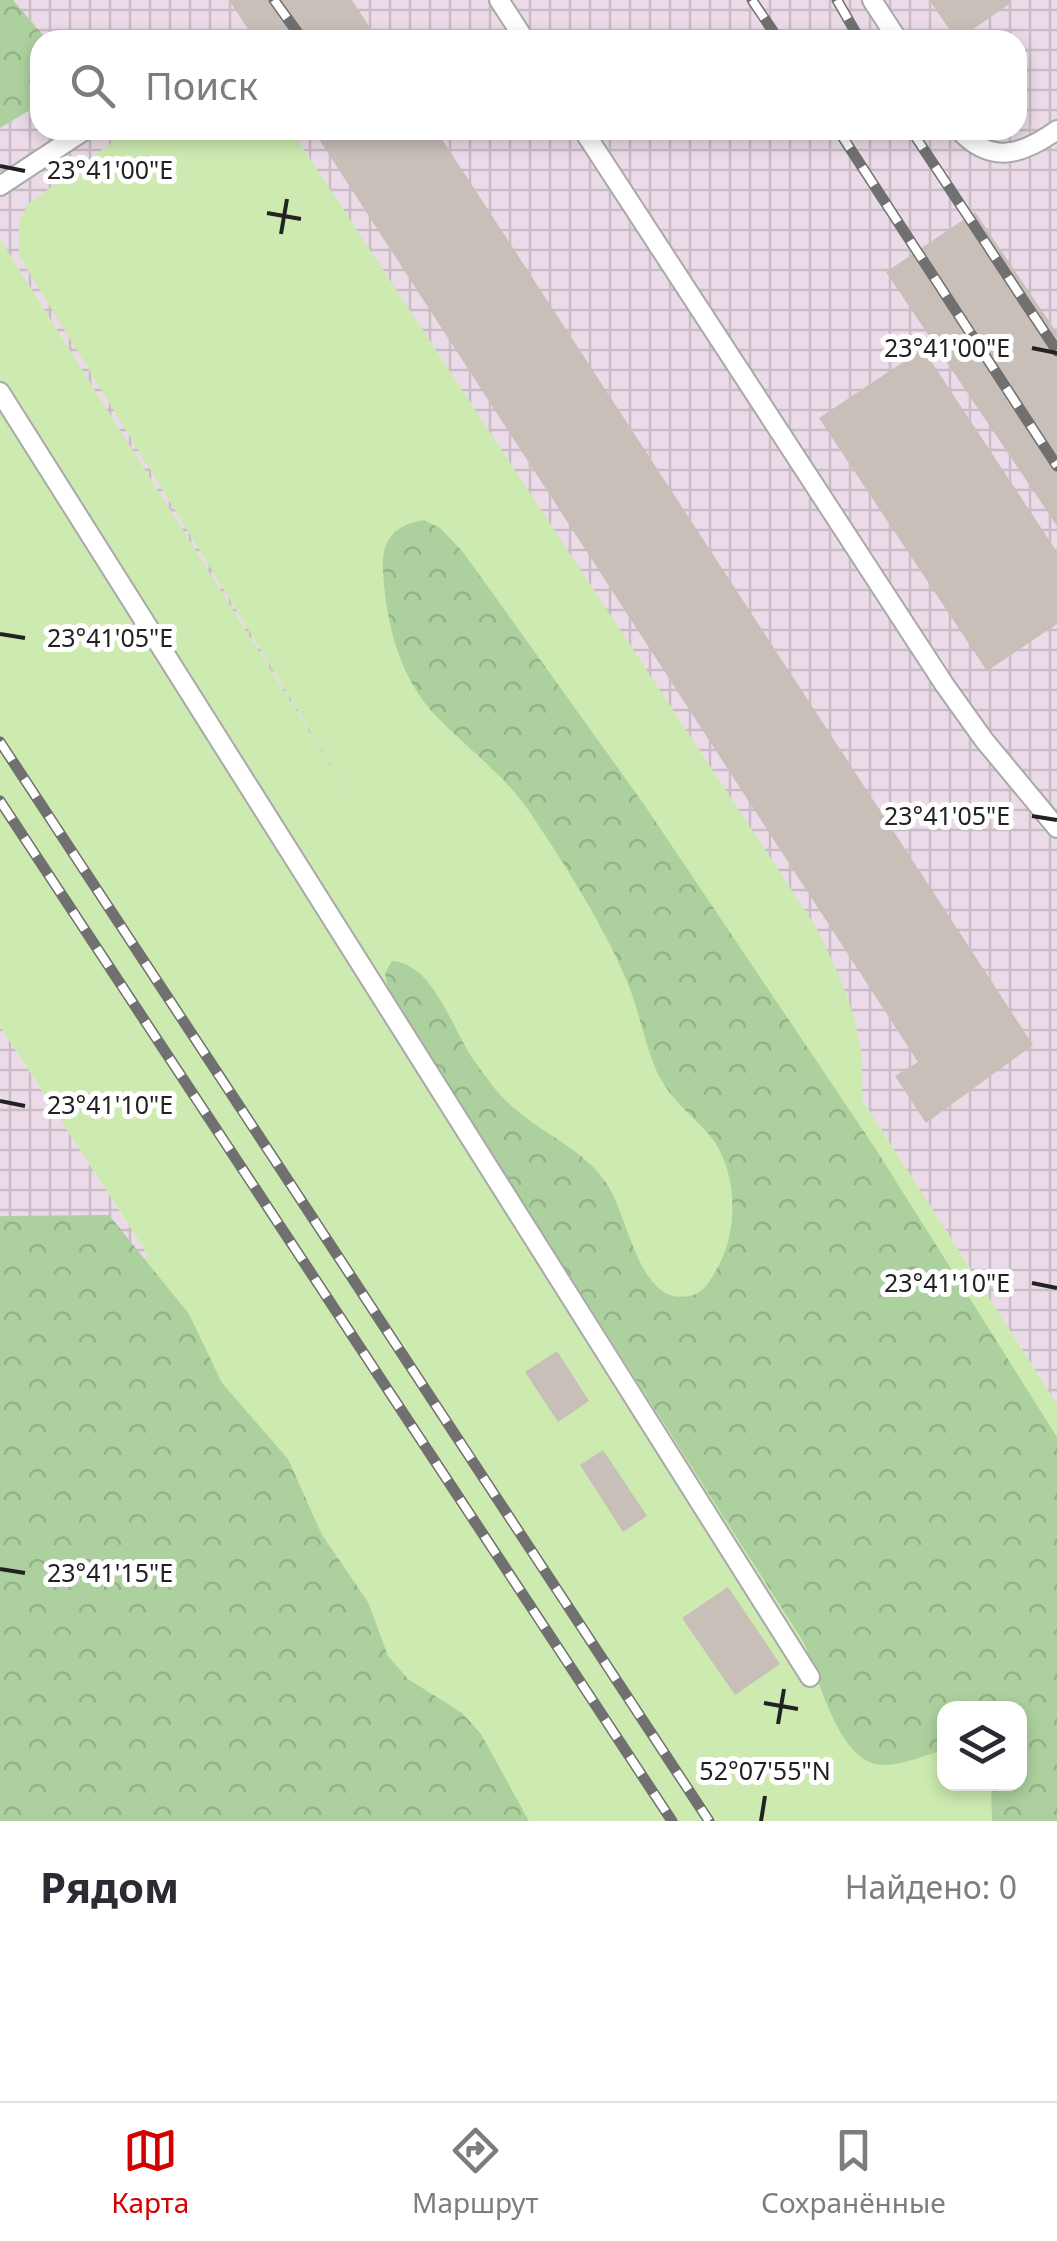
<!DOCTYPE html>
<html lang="ru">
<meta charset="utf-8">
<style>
:root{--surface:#fff;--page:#f7f7f7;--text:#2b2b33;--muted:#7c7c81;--line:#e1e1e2;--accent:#d40000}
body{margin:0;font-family:"Noto Sans",sans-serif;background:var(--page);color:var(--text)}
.controls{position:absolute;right:30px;bottom:30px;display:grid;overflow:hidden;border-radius:20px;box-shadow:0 5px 15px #0003}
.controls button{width:90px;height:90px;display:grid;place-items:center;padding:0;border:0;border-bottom:2px solid var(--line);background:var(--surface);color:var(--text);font:50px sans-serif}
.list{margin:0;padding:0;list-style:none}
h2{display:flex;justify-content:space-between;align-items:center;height:130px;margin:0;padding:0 40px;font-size:42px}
h2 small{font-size:32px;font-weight:400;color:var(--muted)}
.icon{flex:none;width:55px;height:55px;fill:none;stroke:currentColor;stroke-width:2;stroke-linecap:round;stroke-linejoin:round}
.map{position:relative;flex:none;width:1057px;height:1821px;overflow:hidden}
.search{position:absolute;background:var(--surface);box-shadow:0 5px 15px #0003;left:30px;right:30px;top:30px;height:110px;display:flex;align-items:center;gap:25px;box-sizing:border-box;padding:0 35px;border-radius:30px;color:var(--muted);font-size:38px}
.sheet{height:280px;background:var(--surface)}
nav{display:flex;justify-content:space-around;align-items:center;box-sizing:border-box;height:140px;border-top:2px solid var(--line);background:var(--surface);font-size:28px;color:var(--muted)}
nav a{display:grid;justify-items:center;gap:5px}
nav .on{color:var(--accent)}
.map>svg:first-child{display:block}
</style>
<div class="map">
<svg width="1057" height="1821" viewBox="0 0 1057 1821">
<defs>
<pattern id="industrial-grid" width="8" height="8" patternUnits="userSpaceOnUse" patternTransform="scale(2.5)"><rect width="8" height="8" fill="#ebdbe8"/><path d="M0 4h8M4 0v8" fill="none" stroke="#c9bcc7"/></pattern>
<pattern id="forest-crowns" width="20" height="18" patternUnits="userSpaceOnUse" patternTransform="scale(2.5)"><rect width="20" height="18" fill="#add19e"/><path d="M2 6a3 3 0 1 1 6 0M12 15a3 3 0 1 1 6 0" fill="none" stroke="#95b388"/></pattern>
</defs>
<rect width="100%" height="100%" fill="#f2efe9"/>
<!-- industrial -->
<path fill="url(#industrial-grid)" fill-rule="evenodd" d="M0,0H1057V1404L613,711L393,868L0,239ZM40,40H1017V130H40Z
M0,1026L148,1255L0,1386Z"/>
<!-- grass -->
<path fill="#cdebb0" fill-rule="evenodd" d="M129,130H291L816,927C835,965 853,1003 860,1046C864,1064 861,1083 863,1101L1057,1404V1821H0V1386L148,1255L0,1026V239L365,820L19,256V221L28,204ZM588,728L508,784L455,735ZM944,1708H1020V1784H944Z"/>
<!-- forest -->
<path fill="url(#forest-crowns)" d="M0,0H13L47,40H40V104L0,128Z
M424,520L440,528L463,552L643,803L875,1148L1057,1437V1821H992L991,1784H1020V1708H944V1750C926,1755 901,1766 882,1765C838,1763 819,1677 804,1643L388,991L385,973L392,961C434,963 453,1032 475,1062C486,1077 499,1096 514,1108C544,1135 584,1149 607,1184C629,1218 639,1306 689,1296C705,1294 711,1278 719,1265C740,1225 737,1163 705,1130C686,1110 669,1097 657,1072C644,1042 639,1009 626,979C602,923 565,865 531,814C505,775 469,750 437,717C399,678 386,623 383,571C381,540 394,525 424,520Z
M109,1215L189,1314L222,1383L288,1459L322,1535L368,1602L388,1656L408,1679L462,1713L481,1734L529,1821H0V1216Z"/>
<!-- building -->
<path fill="#c7bfb8" d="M229,0H352L378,40H255Z
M929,0H1009L1011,3L957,40Z
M313,130H436L1033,1045L926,1123L895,1076L918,1062Z
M975,212L1057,333V526L886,272Z
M923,349L1057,552V624L987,671L819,418Z
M557,1351L589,1401L558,1422L525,1372Z
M603,1450L647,1516L623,1532L580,1465Z
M728,1587L780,1664L735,1695L682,1618Z"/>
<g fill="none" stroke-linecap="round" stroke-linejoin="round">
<defs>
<path id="service" d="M499,0L525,40
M872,0L898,40
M583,130L944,684L984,740L1057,828
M959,130C991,165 1022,155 1057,130
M0,186L85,130
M0,392L810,1677"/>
</defs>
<!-- service casing -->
<use href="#service" stroke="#a9a9a9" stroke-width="22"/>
<!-- service -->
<use href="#service" stroke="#fff" stroke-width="18"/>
<defs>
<path id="rail" d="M274,0L303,40
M752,0L779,40
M837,0L860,40
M838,130L1057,466
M911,130L1057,351
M0,742L709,1821
M0,801L672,1821"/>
</defs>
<!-- rail casing -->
<use href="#rail" stroke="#707070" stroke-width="11"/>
<!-- rail -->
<use href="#rail" stroke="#fff" stroke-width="8" stroke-dasharray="22" stroke-linecap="butt"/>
</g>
<!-- ticks -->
<path fill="none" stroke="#222" stroke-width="4" d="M0,166L25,171M267,213L301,219M281,234L287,199M1032,348L1057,353M0,634L25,638M1032,816L1057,820M0,1101L25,1106M1032,1283L1057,1288M0,1569L25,1573M764,1703L798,1709M778,1724L784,1689M761,1821L765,1796"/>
<g font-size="25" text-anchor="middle" fill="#222" stroke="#fff" stroke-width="10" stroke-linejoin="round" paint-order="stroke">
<text x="110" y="179">23°41'00"E</text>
<text x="947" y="357">23°41'00"E</text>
<text x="110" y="647">23°41'05"E</text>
<text x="947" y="825">23°41'05"E</text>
<text x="110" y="1114">23°41'10"E</text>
<text x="947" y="1292">23°41'10"E</text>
<text x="110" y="1582">23°41'15"E</text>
<text x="765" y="1780">52°07'55"N</text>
</g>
</svg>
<div class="controls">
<button><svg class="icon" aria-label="layers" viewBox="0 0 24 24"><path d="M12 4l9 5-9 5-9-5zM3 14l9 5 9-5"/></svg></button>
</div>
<div class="search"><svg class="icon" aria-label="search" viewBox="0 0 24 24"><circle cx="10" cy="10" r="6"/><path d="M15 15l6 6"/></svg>Поиск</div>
</div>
<section class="sheet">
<h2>Рядом<small>Найдено: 0</small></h2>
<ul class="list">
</ul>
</section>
<nav>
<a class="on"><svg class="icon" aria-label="map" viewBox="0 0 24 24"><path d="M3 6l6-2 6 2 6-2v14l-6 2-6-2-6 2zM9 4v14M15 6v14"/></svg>Карта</a>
<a><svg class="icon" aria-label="directions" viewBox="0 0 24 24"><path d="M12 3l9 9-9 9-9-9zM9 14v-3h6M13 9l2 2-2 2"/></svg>Маршрут</a>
<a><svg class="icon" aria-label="saved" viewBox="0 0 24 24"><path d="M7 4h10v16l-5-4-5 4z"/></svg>Сохранённые</a>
</nav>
